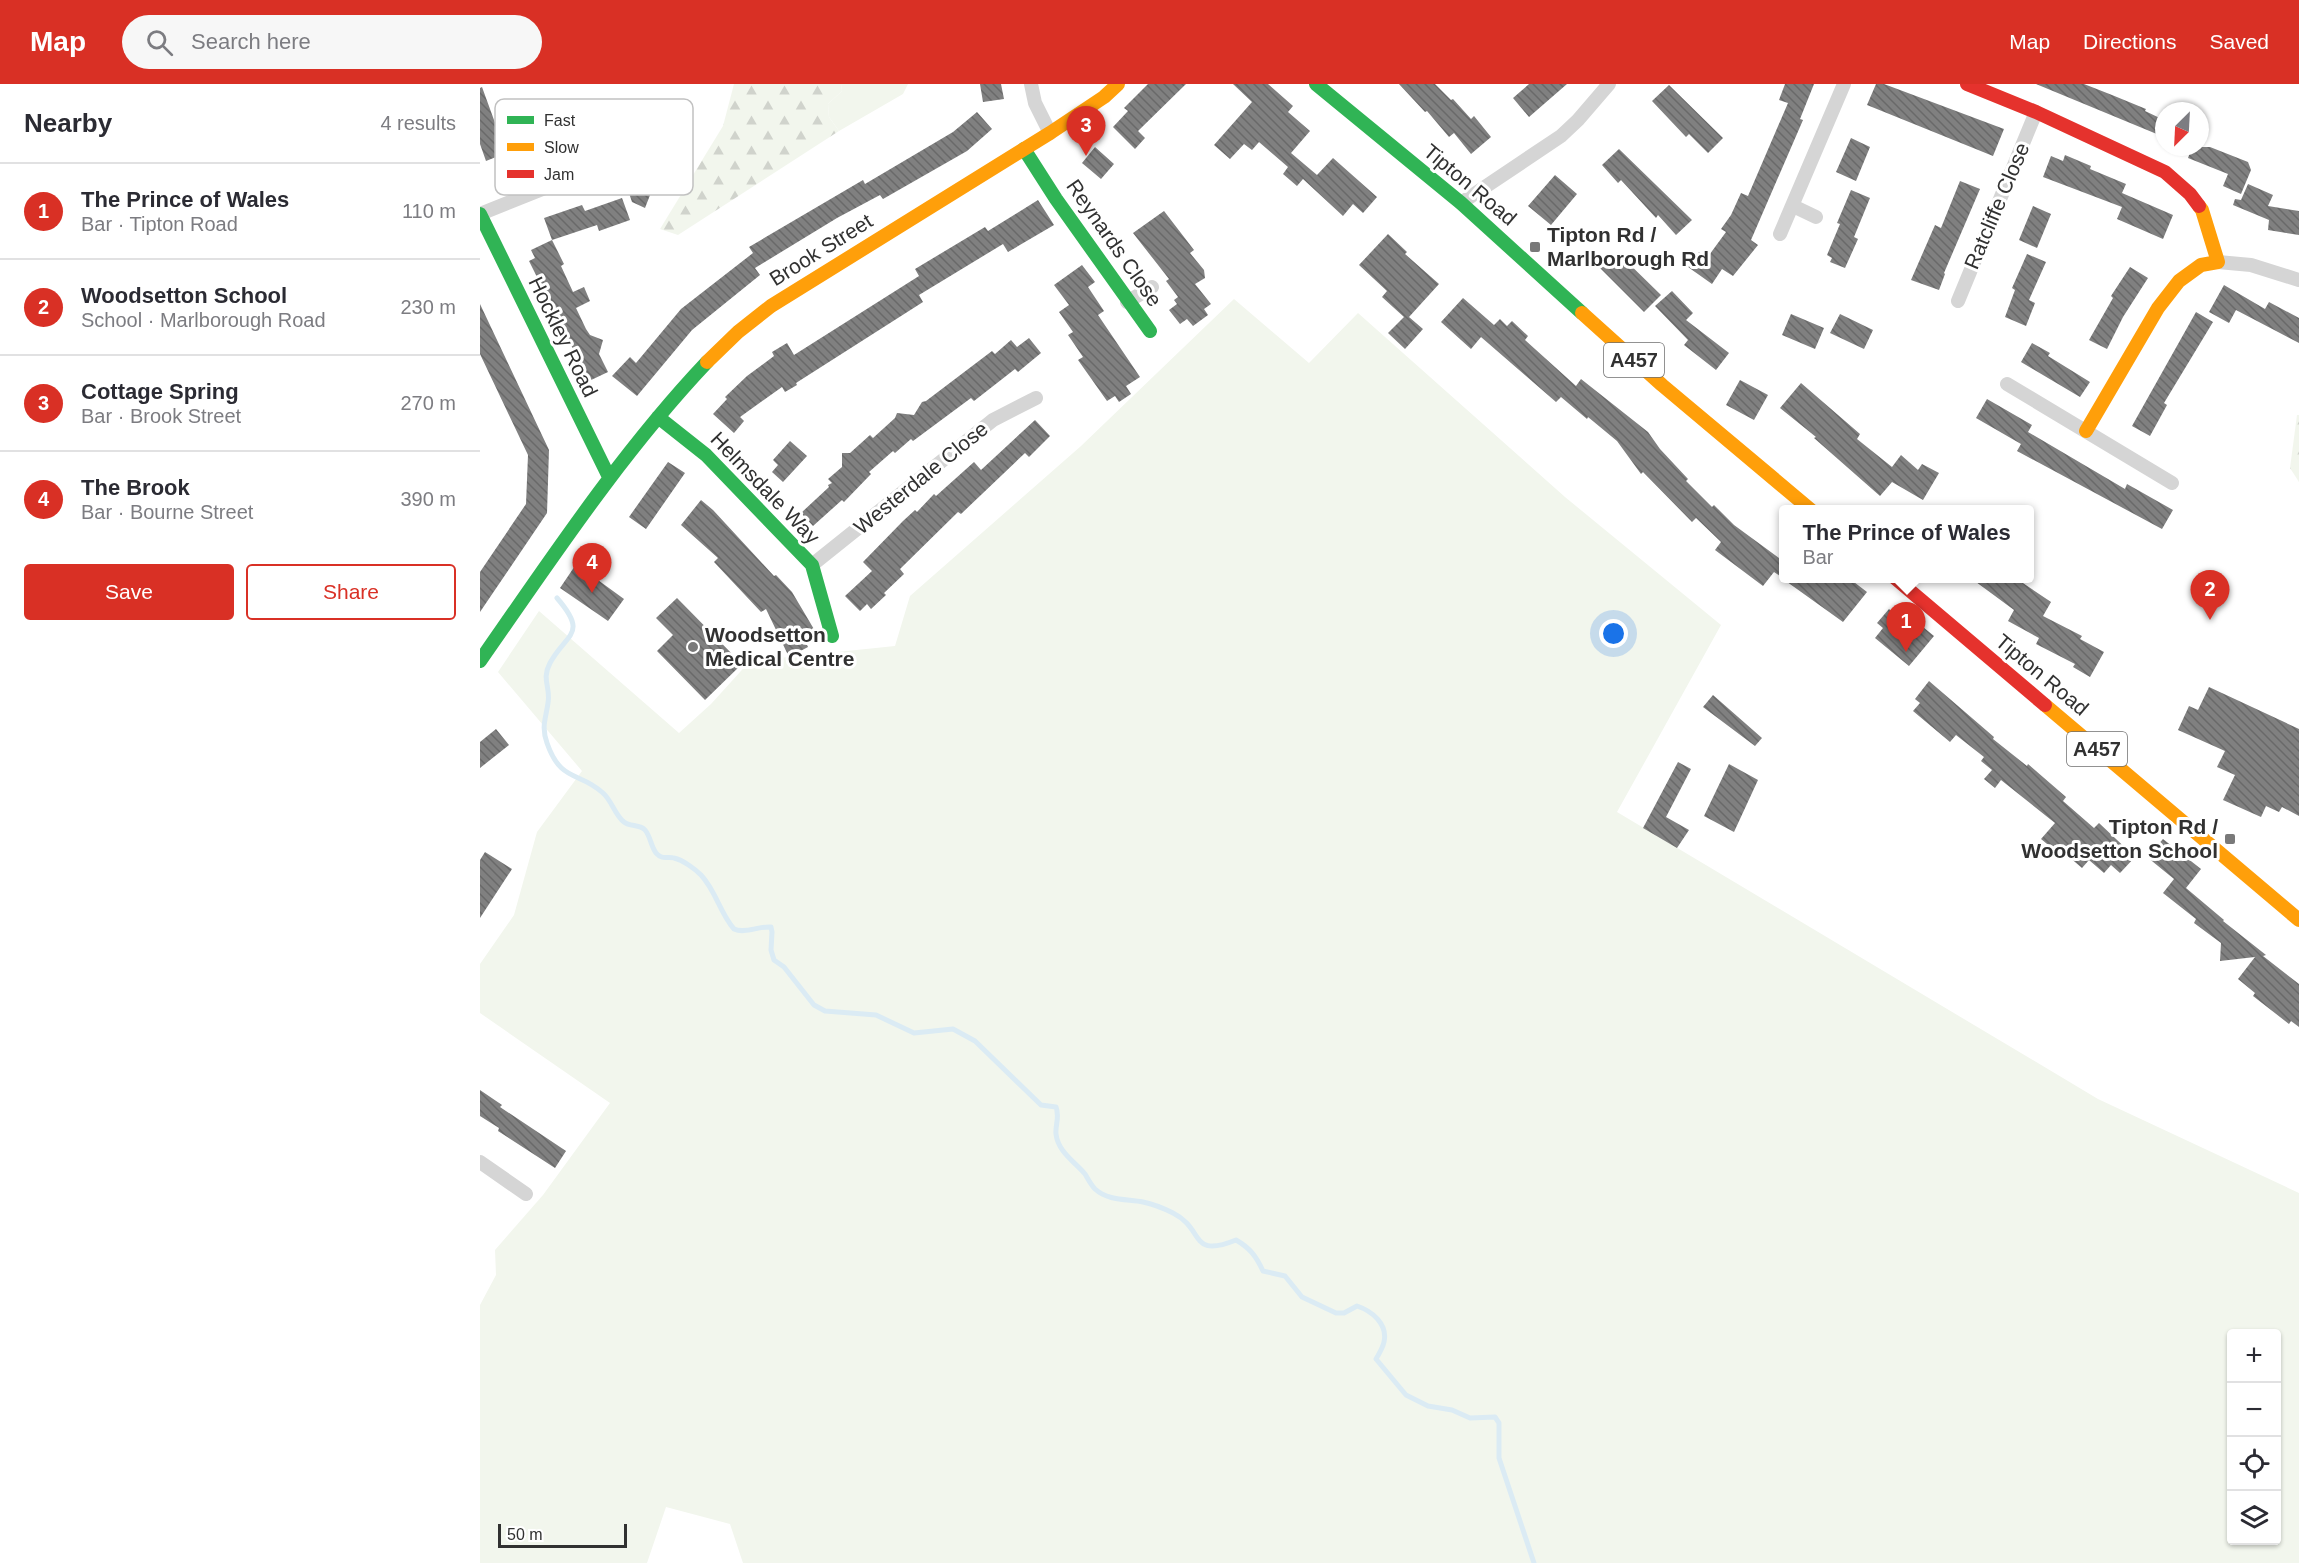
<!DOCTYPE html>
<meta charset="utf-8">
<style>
:root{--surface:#fff;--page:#f7f7f7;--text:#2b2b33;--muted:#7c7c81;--line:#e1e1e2;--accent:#d93025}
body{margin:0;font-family:Arial,sans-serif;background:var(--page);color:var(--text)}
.controls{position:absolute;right:18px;bottom:18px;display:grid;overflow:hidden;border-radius:6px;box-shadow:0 2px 4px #0004}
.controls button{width:54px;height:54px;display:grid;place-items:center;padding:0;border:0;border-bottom:2px solid var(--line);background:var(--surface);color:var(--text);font:30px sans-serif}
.compass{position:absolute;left:1675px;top:18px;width:54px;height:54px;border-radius:50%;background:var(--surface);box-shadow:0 2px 4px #0004;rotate:204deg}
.scale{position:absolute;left:18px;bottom:15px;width:129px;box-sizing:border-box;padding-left:6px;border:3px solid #313131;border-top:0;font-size:16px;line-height:21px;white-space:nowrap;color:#313131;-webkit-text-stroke:4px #fff;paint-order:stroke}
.you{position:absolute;left:1134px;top:550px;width:21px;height:21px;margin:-15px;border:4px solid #fff;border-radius:50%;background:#1a73e8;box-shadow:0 0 0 9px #1a73e833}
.badge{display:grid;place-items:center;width:39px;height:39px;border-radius:50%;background:var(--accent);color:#fff;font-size:20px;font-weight:700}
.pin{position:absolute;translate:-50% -50px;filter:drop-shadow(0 2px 3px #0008)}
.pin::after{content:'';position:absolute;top:32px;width:21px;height:18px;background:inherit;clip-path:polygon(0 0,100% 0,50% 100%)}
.popup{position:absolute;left:1299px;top:421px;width:255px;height:78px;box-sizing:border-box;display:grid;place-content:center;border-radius:6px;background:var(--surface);filter:drop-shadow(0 2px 4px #0005);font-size:20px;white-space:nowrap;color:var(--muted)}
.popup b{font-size:22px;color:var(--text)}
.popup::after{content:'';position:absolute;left:50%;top:100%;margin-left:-12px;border:12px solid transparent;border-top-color:var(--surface)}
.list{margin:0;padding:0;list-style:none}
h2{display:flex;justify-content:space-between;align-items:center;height:78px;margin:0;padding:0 24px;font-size:26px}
h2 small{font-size:20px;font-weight:400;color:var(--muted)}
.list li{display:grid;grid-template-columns:39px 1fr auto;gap:18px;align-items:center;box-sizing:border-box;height:96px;padding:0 24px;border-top:2px solid var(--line)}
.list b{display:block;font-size:22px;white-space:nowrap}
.list p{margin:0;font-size:20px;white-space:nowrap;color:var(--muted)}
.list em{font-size:20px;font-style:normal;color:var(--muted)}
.actions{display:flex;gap:12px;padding:18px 24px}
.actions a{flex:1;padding:14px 0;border:2px solid var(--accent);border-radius:6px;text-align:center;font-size:21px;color:var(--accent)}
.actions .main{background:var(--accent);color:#fff}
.icon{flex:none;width:33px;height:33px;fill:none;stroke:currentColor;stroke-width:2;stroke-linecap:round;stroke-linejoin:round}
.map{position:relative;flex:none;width:1819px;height:1479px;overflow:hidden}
header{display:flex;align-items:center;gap:36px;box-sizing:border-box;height:84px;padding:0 30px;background:var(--accent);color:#fff}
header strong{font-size:28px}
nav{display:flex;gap:33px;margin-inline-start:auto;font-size:21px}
.search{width:420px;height:54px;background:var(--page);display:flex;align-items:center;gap:15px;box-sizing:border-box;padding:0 21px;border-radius:33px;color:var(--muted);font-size:22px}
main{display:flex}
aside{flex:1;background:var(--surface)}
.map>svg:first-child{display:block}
</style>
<header>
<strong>Map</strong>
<div class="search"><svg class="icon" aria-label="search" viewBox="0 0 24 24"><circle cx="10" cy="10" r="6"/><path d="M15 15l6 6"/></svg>Search here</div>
<nav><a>Map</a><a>Directions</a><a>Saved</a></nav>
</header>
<main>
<aside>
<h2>Nearby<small>4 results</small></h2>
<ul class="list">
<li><span class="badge">1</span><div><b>The Prince of Wales</b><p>Bar · Tipton Road</p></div><em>110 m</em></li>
<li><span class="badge">2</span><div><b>Woodsetton School</b><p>School · Marlborough Road</p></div><em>230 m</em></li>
<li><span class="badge">3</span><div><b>Cottage Spring</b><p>Bar · Brook Street</p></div><em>270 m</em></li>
<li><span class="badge">4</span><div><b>The Brook</b><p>Bar · Bourne Street</p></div><em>390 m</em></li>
</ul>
<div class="actions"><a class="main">Save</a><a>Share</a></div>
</aside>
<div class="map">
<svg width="1819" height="1479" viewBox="0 0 1819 1479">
<defs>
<pattern id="forest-firs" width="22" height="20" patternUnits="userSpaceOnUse" patternTransform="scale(1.5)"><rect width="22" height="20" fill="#f2f6ed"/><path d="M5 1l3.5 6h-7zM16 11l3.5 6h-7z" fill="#d0d3cc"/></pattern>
<pattern id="building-back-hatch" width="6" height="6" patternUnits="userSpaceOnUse" patternTransform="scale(1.5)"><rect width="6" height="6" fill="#808080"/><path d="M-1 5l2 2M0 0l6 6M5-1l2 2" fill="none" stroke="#696969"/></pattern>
</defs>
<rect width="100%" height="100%" fill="#fff"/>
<!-- grass -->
<path fill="#f2f6ed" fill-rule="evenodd" d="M361,0H428L423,10L359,47L349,33L348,20L362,7Z
M754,215L829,279L878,229L1085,413L1241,541L1137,728L1618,1015L1819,1109V1479H263L250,1440L186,1423L167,1479H0V1221L16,1191L15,1166L63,1111L130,1019L0,929V880L34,831L57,748L102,687L18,588L59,527L199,649L231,620L270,577L415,562L430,512L601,362ZM1752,1250H1796V1456H1752Z"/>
<!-- forest -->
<path fill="url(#forest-firs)" d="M254,0H361L362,7L348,20L349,33L359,47L198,151L180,145L243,42Z
M1817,331H1819V398L1810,384Z"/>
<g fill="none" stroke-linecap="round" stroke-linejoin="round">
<!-- stream -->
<path stroke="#dbebf4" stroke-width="5" d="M77,514C109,551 86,549 70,579C61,596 71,603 68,619C66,634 61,642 67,659C81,699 99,687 123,709C132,717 135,731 144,738C150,743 160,740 165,746C171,753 171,764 177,770C182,776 188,772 194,774C203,776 215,785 221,791C236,807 240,829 254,845C265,850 278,842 291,843L292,848L291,866L294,876L304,883L334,921L345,927L396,931L434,949L473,945L495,957L561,1021L576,1023C580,1033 575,1041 576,1050C578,1068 595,1078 605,1090C608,1095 611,1101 615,1105C628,1117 647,1115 663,1118C673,1120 685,1125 693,1129C725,1145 709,1175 756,1156C770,1164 776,1172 783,1187L805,1192L822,1213L856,1229H864L877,1222C892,1227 908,1240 904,1258C903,1263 899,1270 896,1275L926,1311L948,1322L972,1326L990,1334L1015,1333L1019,1339V1374L1054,1479"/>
</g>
<!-- building -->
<path fill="url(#building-back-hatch)" d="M500,0H521L524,15L503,18Z
M668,0H706L658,47L665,54L655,65L633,43L648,27L644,24Z
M753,0H788L813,22L808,28L830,47L811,69L837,91L853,74L897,113L883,129L873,120L863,132L823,95L817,102L803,90L808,83L779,58L772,66L764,60L750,75L734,61L772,18Z
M919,0H955L971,16L973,15L991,35L994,32L1011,53L991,70L974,49L969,53L947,27L945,28Z
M1049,0H1087L1049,33L1033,14Z
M1305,0H1334L1320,35L1323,36L1271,156L1278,161L1253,192L1242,185L1232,200L1208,183L1219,168L1227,174L1246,148L1241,145L1251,131L1261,109L1268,112L1308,19L1299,16Z
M1396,0H1404L1524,45L1513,72L1387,21Z
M1556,0H1604L1632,11L1666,25L1665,27L1684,36V53Z
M1189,1L1243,54L1228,69L1209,50L1206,53L1172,17Z
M2,3L26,69L6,77L0,60V4Z
M113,25L123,47L76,66L78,73L40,88L31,68L80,48L76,40Z
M497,28L512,45L487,67L403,115L400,111L357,134L275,184L280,191L212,246L157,312L132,292L150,273L156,279L201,225L273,169L269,163L383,96L385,100L473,48Z
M153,41L166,84L144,91L130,49Z
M1371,54L1390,63L1376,97L1356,88Z
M615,63L634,80L621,95L602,79Z
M1712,63H1730L1768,78L1771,86L1761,110L1743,102L1748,90L1708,74Z
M1139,65L1212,136L1196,151L1178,131L1176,134L1141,96L1138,99L1122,81Z
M1585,71L1611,82L1610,85L1646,100L1642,109L1693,131L1683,155L1637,135L1642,123L1563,93L1571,72L1583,77Z
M1075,91L1097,110L1071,141L1048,122Z
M144,94L172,106L165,124L152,118Z
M1480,97L1500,105L1464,189L1465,190L1459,206L1431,196L1455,141L1461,144Z
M1768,100L1793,111L1788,122L1819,127V151L1788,146L1789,136L1753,121L1755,115L1761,116Z
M1371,106L1390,114L1374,153L1378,155L1365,184L1350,178L1352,174L1347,171L1360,140L1357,139Z
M142,114L150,136L119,147L117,141L72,156L84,180L81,182L93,208L104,203L110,217L96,224L106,245L110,251L123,256L119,270L128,288L109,297L49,177L55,174L51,166L72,156L64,134L102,121L105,127Z
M558,116L574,141L528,168L523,160L439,211L443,218L316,299L317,301L305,308L302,303L260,333L264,337L254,349L233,330L247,315L245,313L267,292L294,272L292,268L307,259L314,271L439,192L435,185L505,143L508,147Z
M1553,122L1571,130L1557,164L1539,156Z
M684,127L714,166L710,169L724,186L725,194L715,200L731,220L724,225L728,231L713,242L707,235L700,240L689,226L697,220L694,216L698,213L686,197L689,195L653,149Z
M908,150L927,168L925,170L959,200L929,233L943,245L925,265L908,249L924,233L902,213L907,207L879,181Z
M1137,168L1181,211L1164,228L1120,184Z
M1547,170L1566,178L1549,216L1555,219L1546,242L1525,233L1535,206L1532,204Z
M602,181L615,198L608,203L624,227L618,231L660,293L646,302L651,310L639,318L635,312L627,317L598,276L603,273L588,251L593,248L579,228L589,221L574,201Z
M1650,183L1668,194L1643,233L1627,265L1609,256L1633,214L1631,212Z
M1744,201L1785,225L1789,218L1819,234V259L1756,226L1749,239L1729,228Z
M1192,207L1213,229L1206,236L1249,269L1236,286L1204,261L1208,256L1175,222Z
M983,214L1014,241L1020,235L1027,242L1032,237L1048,252L1045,256L1096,302L1101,295L1168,348L1180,365L1208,395L1206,397L1232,423L1234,421L1254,441L1303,477V494L1294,488L1283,502L1235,466L1241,458L1216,434L1212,438L1163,388L1161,390L1137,357L1108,333L1107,335L1081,313L1076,318L1001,253L991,265L961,238Z
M0,220L69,366L67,429L0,528V488L46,420L48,371L0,270Z
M1716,228L1733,238L1684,319L1687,321L1670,352L1652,342Z
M1311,230L1344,244L1335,265L1302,251Z
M1360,230L1393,246L1384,265L1350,249Z
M549,254L561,269L538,288L535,285L494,317L491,314L433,357L431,355L415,369L413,367L389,388L391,390L364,418L362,416L333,442L321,429L349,403L348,401L352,399L348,395L362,383V369H370L390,351L393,354L415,334L417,329L434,331L442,318L446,317L512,267L515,270L531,256L537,263Z
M1552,259L1570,269L1568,272L1610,298L1600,313L1541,278Z
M1260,296L1288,311L1274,336L1246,321Z
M1321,299L1380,350L1377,355L1412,383L1421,371L1438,386L1442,380L1459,389L1443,416L1412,398L1400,412L1334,354L1336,353L1300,324Z
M1507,315L1552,341L1548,348L1645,405L1647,400L1693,426L1682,445L1537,367L1541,360L1496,334Z
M555,336L570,352L549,373L545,369L481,430L478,428L420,485L424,490L404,509L406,511L391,525L387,520L380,527L365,512L392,487L383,478L423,437L435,426L437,428L454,410L456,412L494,378L501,386Z
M310,357L327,372L303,398L292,388L298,381L293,376Z
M188,378L205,389L166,445L149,433Z
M221,416L233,426L294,492L296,491L312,508L338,552L326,559L328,563L309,573L286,525L281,528L234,478L238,474L201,441Z
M103,470L118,481L111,491L144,515L128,537L80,504Z
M1303,495H1370L1387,508L1363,538Z
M1492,495H1537L1571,518L1563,532L1602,552L1600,555L1624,568L1610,593L1593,583L1595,580L1556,560L1559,554L1528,537L1534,526Z
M197,514L262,580L225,616L177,567L193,551L176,534Z
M1409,525L1427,540L1432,534L1454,552L1429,582L1395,554L1403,544L1397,539Z
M1449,597L1514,653L1513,655L1547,682L1548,680L1586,713L1583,717L1614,744L1619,739L1655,773L1640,789L1631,781L1624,789L1609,776L1602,784L1575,761L1572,764L1561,755L1575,739L1521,696L1515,704L1504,695L1512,686L1501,677L1504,673L1476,651L1470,658L1433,627L1440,619L1435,615Z
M1729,603L1819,645V732L1802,723L1799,728L1786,722L1781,733L1743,716L1755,691L1737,683L1745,667L1698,646L1709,622L1718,626Z
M1233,611L1282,654L1275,662L1223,623Z
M16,645L29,661L0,684V658Z
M1198,678L1211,685L1186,733L1209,746L1197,764L1163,744Z
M1249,680L1278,696L1254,748L1224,732Z
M1683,755L1721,785L1706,804L1744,836L1743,837L1786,871L1783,872L1819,900V943L1811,937L1809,940L1773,912L1775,909L1758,895L1775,873L1740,877L1741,859L1714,839L1716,835L1683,809L1694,795L1667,773Z
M5,768L32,785L0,834V776Z
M0,1006L22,1021L20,1023L86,1067L75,1084L18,1047L19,1044L0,1032Z"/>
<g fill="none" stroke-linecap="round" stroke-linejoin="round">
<!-- street -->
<path stroke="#d5d5d5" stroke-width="14" d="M551,0L555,19L570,49
M981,119L1081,52L1098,36L1129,0
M1313,122L1336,133
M0,130L100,90
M1300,150L1364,0
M1738,178L1771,181L1819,196
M1478,217L1556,28
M647,218L672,203
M1527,300L1692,399
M332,481L513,336L556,314
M0,1078L46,1110"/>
<!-- fast -->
<path stroke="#30b455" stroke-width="14" d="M836,0L981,119L1102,229
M544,65L576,115L670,247
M0,130L129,393
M178,333L226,371L332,481L352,552
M0,577C72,474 141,369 227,278"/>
<!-- slow -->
<path stroke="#ff9f0a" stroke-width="14" d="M1102,229L1182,301L1331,426
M227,278L258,248L291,222L570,49L624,13L638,0
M1606,347L1678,224L1699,197L1721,181L1738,178L1722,126L1719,122
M1565,621L1819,836"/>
<!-- jam -->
<path stroke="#e5322d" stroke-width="14" d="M1487,0L1556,28L1685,88L1710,110L1719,122
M1415,494L1565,621"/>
</g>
<!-- markers -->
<g fill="#797979" stroke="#fff" stroke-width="2">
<rect x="1049" y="157" width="12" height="12" rx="3"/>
<circle cx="213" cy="563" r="6"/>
<rect x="1744" y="749" width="12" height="12" rx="3"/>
</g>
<g text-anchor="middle" stroke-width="6" stroke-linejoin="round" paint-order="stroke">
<!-- shield labels -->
<g fill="#fff" stroke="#6f6f6f" stroke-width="1.5">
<rect x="1124" y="259" width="60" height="34" rx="4.5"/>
<rect x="1587" y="648" width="60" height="34" rx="4.5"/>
</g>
<g font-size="20" font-weight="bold" fill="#313131">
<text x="1154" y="283">A457</text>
<text x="1617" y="672">A457</text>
</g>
<!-- street labels -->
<g font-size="21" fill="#313131" stroke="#fff">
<text transform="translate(990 101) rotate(40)" y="7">Tipton Road</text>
<text transform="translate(1517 122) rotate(-67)" y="7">Ratcliffe Close</text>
<text transform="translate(634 159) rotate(55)" y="7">Reynards Close</text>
<text transform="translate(341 166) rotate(-32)" y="7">Brook Street</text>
<text transform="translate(83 253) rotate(64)" y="7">Hockley Road</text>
<text transform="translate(441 394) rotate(-39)" y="7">Westerdale Close</text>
<text transform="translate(285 404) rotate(46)" y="7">Helmsdale Way</text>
<text transform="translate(1562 591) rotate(40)" y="7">Tipton Road</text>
</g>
<!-- poi labels -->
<g font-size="21" font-weight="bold" fill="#313131" stroke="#fff" text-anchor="start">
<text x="1067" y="158">Tipton Rd /<tspan x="1067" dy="24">Marlborough Rd</tspan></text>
<text x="225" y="558">Woodsetton<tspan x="225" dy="24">Medical Centre</tspan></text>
<text x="1738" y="750" text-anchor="end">Tipton Rd /<tspan x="1738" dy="24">Woodsetton School</tspan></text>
</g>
</g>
<!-- legend -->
<rect x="15" y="15" width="198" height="96" rx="9" fill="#fff" stroke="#c1c1c1" stroke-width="1.5"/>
<rect x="27" y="32" width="27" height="8" fill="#30b455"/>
<rect x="27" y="59" width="27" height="8" fill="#ff9f0a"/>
<rect x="27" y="86" width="27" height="8" fill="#e5322d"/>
<g font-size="16" fill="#313131">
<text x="64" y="42">Fast</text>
<text x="64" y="69">Slow</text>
<text x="64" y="96">Jam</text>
</g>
</svg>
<div class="controls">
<button>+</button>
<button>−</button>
<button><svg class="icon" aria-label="locate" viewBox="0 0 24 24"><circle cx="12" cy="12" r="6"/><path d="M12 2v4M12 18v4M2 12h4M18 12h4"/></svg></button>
<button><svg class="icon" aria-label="layers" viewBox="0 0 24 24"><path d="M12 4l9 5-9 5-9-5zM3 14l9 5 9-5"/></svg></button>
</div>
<svg class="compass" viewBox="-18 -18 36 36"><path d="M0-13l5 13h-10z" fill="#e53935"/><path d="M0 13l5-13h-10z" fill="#7c7c81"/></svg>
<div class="scale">50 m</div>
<div class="you"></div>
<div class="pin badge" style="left:1426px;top:568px">1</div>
<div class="popup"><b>The Prince of Wales</b>Bar</div>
<div class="pin badge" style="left:1730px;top:536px">2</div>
<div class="pin badge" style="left:606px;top:72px">3</div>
<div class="pin badge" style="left:112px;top:509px">4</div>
</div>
</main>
